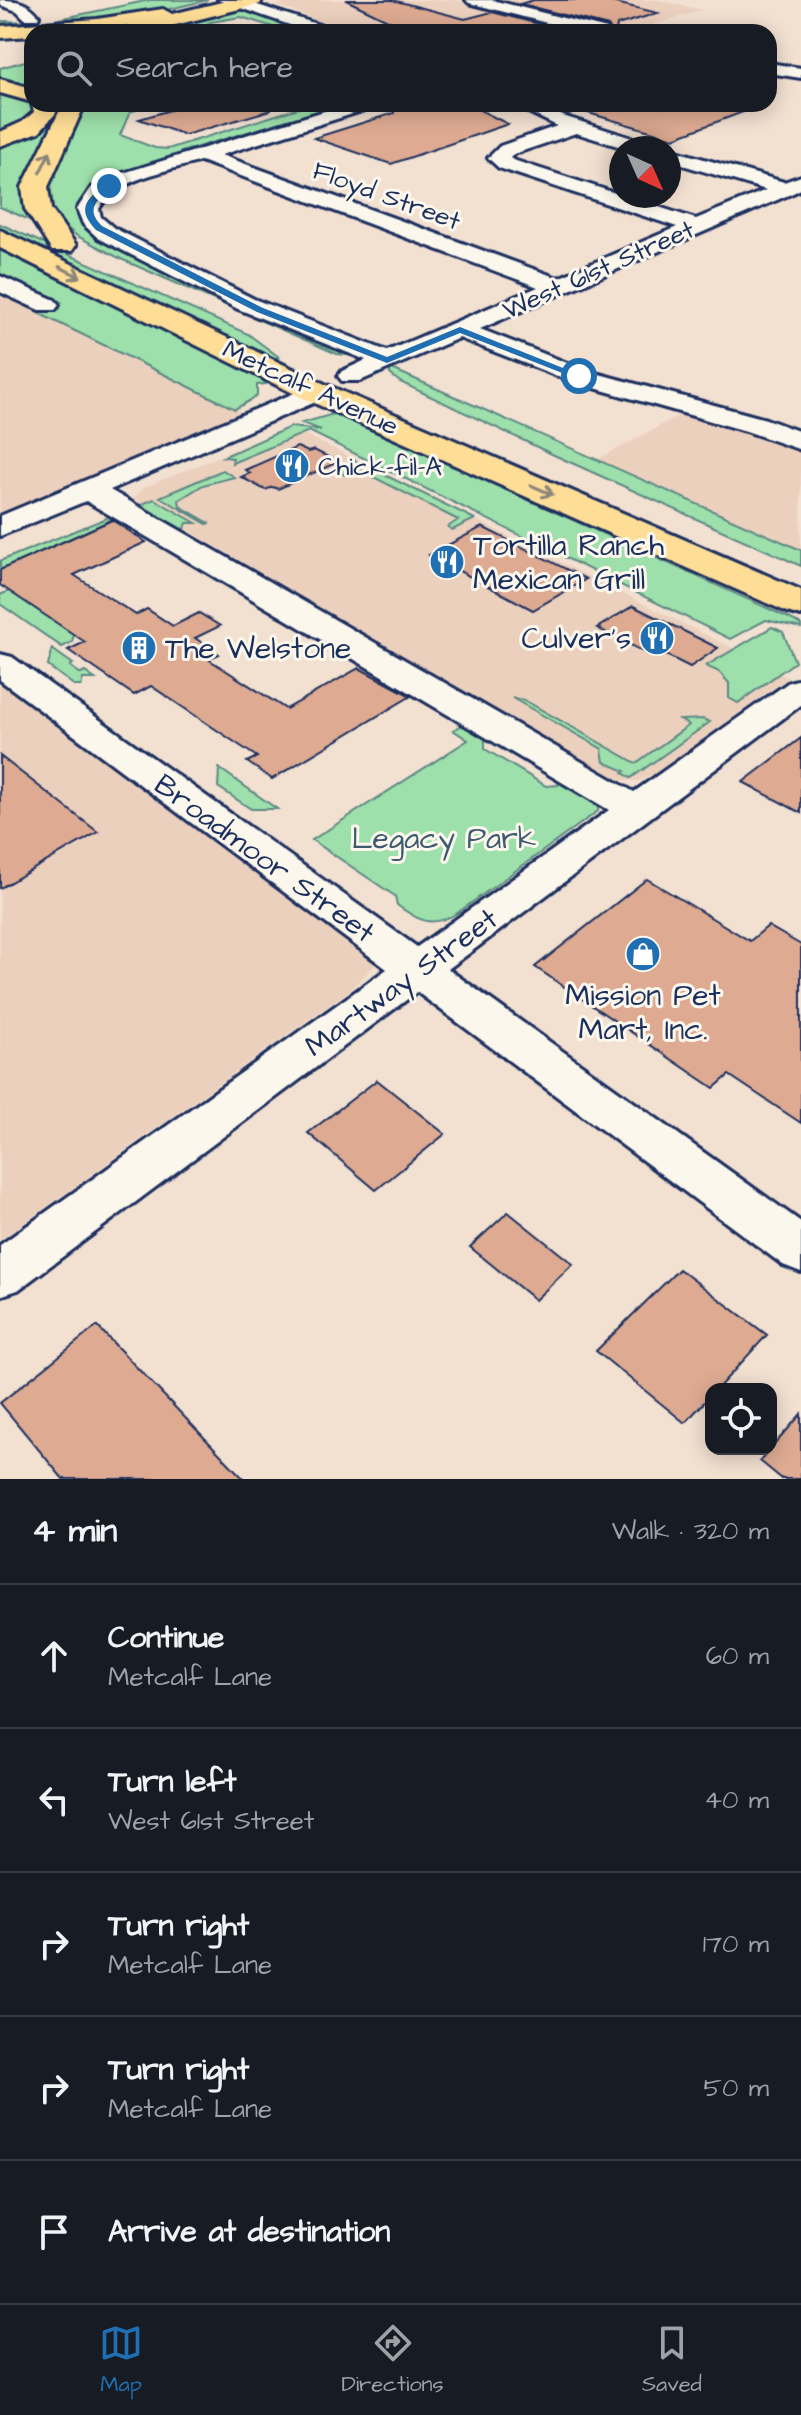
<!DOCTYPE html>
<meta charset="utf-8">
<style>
:root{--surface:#171b24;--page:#20242c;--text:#f1f3f6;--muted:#9ea1a6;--line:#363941;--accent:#1f6fb2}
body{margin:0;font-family:"Architects Daughter",sans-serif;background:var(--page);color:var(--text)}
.controls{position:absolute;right:24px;bottom:24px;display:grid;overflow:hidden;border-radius:16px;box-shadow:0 4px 20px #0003}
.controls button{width:72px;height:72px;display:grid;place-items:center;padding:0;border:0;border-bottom:2px solid var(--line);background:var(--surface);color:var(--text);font:40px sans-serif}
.compass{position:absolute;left:609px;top:136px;width:72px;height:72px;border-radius:50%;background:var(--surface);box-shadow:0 4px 20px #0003;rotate:135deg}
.stop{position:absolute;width:24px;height:24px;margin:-18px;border:6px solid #1f6fb2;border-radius:50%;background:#fff}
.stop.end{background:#1f6fb2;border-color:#fff;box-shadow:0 2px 8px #0008}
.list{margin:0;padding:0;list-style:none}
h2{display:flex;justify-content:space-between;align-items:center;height:104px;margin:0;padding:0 32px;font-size:34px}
h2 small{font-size:26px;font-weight:400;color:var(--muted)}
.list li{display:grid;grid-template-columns:52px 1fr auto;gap:24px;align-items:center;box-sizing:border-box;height:144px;padding:0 32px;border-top:2px solid var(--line)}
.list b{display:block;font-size:30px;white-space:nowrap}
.list p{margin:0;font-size:26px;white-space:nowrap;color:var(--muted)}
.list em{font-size:26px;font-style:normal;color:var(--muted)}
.icon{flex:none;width:44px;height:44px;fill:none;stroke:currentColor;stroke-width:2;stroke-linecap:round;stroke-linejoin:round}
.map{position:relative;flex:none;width:801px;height:1479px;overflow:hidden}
.search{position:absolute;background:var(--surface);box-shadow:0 4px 20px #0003;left:24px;right:24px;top:24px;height:88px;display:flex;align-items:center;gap:20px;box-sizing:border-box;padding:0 28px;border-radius:24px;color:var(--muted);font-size:30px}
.sheet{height:824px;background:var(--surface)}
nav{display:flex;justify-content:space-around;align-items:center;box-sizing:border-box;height:112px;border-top:2px solid var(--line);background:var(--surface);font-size:22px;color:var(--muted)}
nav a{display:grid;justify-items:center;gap:4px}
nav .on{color:var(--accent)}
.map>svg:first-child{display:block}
</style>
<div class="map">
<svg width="801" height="1479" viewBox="0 0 801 1479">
<rect width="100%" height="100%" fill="#f2e0d1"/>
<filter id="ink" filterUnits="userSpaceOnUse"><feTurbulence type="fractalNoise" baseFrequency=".0125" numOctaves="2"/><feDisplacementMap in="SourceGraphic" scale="16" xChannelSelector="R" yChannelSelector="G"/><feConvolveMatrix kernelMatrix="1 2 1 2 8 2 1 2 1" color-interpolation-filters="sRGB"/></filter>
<g filter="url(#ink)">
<!-- built -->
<path fill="#ecd0be" d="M295,0H454L517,16L459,32H350L276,5Z
M487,0H658L702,10L630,32H611Z
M10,295L42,310L36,312L240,412L0,515V298Z
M689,410L801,447V550L595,461Z
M290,427L732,648L788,678L658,772L639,781L616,780L134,499L145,487Z
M0,679L375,960V965L350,990L0,1240Z"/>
<!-- green -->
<path fill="#9de0ab" stroke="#5c8884" stroke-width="2" d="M150,0H208L144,15L0,29V21L45,22Z
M240,9L308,31L289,32L241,17L211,22L192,32H148Z
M32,59V90L0,84V68Z
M0,89L34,104V114L0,135Z
M54,104H67L39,224L0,207V143L55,110Z
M84,104L149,105L130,112L120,135L155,148L168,149L311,104H341L181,152L182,155L119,177L84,212L357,356L337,354L121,259L77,236L59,221L48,205L46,189Z
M0,224L248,334L279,357L272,360L0,231Z
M0,250L260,378L266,384L257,385V396L235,409L36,312L61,302L0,274Z
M390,368L801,550V566L554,455L400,382L390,374Z
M337,413L789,618L801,625V628L766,620L730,639L309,431L232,463L233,458L223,457L290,427L321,430L302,423Z
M354,460L475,519L452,530L448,527L458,520L360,470L345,475L333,470Z
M223,470L234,477L203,485L179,500L180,506L209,523L207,524L160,497Z
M154,499L196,523H187L185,528L180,529L140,505Z
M114,515L151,537L148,538L115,518L0,570V561Z
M9,591L74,634L72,642L62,647L0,604V595Z
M772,627L783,632L795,662L738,703L729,698V683L719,672L706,666Z
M52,649L73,664L70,666L81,674L85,672L95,679H83L81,686H75L48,666Z
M512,698L524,700L636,763L689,725L680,720L703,719L710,722L631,778L623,773L625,771L604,762L602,749Z
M464,724L478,734L485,730V749L546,786L558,785L559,777L598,802V811L456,914C431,928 419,921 397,905L395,896L312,840L468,740L453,730Z
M219,768L277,809H251L218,787Z"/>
<!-- building -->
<path fill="#deab92" stroke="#1b2f5e" stroke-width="2" d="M346,0H392L465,19L492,12L570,32H425L398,25Z
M534,0H603L658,13L617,25L616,32H612L608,26L520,4Z
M191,104H270L271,110L185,135L139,119Z
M391,104H468L508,124L391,164L314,138L394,113Z
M579,104H758L759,106L674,138L578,110Z
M297,447L308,452L314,450L338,462L278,489L273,487L265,490L241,477L250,473L245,470Z
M112,520L146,542L74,575L136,615L147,609L173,626L199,613L220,626L195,638L219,654L208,659L286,709L359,668L411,696L272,779L247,762L257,757L151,686L134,695L68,650L85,642L0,585V570Z
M482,527L586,579L533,610L429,555Z
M633,606L718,648L690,667L654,649L648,654L597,628Z
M801,738V813L743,782Z
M0,756L98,832L0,888Z
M647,879L750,941L768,926L801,945V1123L729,1075L714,1088L535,967Z
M377,1080L445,1134L376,1190L308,1133Z
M508,1212L573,1264L535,1300L470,1247Z
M679,1269L767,1335L717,1389H711V1395L685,1423L596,1351Z
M97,1326L244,1479H63L0,1403Z
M801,1414V1479H782L760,1461Z"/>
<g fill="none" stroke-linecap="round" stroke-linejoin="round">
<defs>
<path id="minor" d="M0,0C17,0 28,2 39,16L37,19H25L17,11L0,5Z
M218,0H242L332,29L334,32H310Z
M466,0H492L607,29L609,32H582L469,3Z
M769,63L801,68V78L769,73Z
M347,104H375L372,108L221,155L558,278L677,227L499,168L488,158L500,146L557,126L512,104H536L563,116L651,144L654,148H624L576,133L514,154L510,158L513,160L696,219L766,190L669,161V149L784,182L801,176V189L793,193L480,329L588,371L766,419L801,432V450L746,431L570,381L459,338L360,381H342L338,376L342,371L366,360L238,309L98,238L83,224L77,209L91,188L123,173ZM201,161L538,287L387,351L254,299L114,228L101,217L99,209C116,178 169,171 201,161Z
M0,276L55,300L59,305L55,310H39L0,292Z
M316,384L325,386L329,392L325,398L110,490L634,792L789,682L801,679V705L448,969L801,1222V1272L783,1265L417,992L18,1290L0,1296V1245L387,969L0,680V654L12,657L417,947L609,810L86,501L0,536V516Z"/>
<path id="highway" d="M230,0H262L260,4L147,32H127V26L82,32H32V36L0,38V26L97,19L163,9L172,14Z
M0,79L32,88V102L0,93Z
M32,104H54L56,113L39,132L0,146V132L22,122L34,112Z
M63,104H85L48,187L51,209L76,245L72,251H52L25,209L22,187Z
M0,230L327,385L801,590V616L787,612L305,399L0,248Z"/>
</defs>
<!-- minor casing -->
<use href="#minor" stroke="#1b2f5e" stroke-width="6"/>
<!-- highway casing -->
<use href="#highway" stroke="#1b2f5e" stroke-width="6"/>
<!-- minor -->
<use href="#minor" fill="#fbf7ec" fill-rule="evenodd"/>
<!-- highway -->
<use href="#highway" fill="#fedd96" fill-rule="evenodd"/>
</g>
<!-- one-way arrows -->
<defs><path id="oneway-shaft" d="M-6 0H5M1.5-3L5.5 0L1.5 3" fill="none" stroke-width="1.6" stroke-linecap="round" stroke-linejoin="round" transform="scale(2)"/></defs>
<g stroke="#8c867a">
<use href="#oneway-shaft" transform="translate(45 162) rotate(-64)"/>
<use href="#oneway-shaft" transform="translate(70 272) rotate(26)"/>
<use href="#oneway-shaft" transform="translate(542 490) rotate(23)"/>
</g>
</g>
<!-- route -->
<path fill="#1f6fb2" d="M106,184L113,186C98,199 84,209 102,226L263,308L387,357L460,327L583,376L575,378L460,333L387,363L257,312L96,230C76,209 86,199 106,184Z"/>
<!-- icons -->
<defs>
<symbol id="restaurant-disc" viewBox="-11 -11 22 22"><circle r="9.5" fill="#1f6fb2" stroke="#fbf7ec"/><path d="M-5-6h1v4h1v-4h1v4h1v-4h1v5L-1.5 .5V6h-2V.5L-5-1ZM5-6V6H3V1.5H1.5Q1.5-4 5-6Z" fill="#fff"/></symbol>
<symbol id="building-disc" viewBox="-11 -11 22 22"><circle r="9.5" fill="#1f6fb2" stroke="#fbf7ec"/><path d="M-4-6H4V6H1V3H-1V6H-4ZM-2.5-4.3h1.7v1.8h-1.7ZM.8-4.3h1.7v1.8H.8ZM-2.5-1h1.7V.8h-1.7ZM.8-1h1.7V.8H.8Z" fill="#fff"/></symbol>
<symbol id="shop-disc" viewBox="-11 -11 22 22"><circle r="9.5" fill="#1f6fb2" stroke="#fbf7ec"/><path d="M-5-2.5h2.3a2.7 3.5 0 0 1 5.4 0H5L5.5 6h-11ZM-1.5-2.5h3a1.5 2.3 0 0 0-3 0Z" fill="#fff"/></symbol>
</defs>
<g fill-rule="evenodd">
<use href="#restaurant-disc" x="272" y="446" width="40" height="40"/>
<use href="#restaurant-disc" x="427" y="542" width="40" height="40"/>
<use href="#restaurant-disc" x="637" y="618" width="40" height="40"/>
<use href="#building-disc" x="119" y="628" width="40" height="40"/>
<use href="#shop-disc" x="623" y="934" width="40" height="40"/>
</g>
<g text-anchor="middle" stroke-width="6" stroke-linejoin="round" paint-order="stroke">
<!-- far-street labels -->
<g font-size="26" fill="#1b2f5e" stroke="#fbf7ec">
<text transform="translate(387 195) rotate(20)" y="9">Floyd Street</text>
<text transform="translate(598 269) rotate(-24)" y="9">West 61st Street</text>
<text transform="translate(311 387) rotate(25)" y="9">Metcalf Avenue</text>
</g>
<!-- far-poi labels -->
<g font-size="26" fill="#1b2f5e" stroke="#fbf7ec" text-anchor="start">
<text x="318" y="475">Chick-fil-A</text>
</g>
<!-- poi labels -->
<g font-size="30" fill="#1b2f5e" stroke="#fbf7ec" text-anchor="start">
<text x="473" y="555">Tortilla Ranch<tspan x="473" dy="34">Mexican Grill</tspan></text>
<text x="631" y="648" text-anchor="end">Culver's</text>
<text x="165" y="658">The Welstone</text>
<text x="643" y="1005" text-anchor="middle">Mission Pet<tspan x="643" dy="34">Mart, Inc.</tspan></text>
</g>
<!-- park labels -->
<g font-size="30" fill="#3c5b71" stroke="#fbf7ec">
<text x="444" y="848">Legacy Park</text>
</g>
<!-- street labels -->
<g font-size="30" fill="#1b2f5e" stroke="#fbf7ec">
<text transform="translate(265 858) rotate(36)" y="10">Broadmoor Street</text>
<text transform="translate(401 982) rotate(-36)" y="10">Martway Street</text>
</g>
</g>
</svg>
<div class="controls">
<button><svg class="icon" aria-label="locate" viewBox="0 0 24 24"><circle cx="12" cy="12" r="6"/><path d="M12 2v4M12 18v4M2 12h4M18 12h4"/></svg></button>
</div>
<svg class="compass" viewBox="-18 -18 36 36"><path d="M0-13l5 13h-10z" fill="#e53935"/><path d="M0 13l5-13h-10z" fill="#9ea1a6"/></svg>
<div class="stop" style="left:579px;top:376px"></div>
<div class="stop end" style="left:109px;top:186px"></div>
<div class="search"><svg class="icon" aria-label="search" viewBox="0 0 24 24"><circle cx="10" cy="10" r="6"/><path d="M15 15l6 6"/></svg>Search here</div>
</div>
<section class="sheet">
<h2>4 min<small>Walk · 320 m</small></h2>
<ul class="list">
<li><svg class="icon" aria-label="ahead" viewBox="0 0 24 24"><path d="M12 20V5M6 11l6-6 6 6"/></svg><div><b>Continue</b><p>Metcalf Lane</p></div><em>60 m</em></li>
<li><svg class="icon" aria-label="left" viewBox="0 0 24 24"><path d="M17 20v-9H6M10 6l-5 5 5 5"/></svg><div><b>Turn left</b><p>West 61st Street</p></div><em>40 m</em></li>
<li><svg class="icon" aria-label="right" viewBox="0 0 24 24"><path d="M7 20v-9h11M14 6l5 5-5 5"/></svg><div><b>Turn right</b><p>Metcalf Lane</p></div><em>170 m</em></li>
<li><svg class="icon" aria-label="right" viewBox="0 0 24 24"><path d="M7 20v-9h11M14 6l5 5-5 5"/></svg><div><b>Turn right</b><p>Metcalf Lane</p></div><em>50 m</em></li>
<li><svg class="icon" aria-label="arrive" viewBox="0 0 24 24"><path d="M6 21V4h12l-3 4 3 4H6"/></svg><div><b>Arrive at destination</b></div></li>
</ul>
</section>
<nav>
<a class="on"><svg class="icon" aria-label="map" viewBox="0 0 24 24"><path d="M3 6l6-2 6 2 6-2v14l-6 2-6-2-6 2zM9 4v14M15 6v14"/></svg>Map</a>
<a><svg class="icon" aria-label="directions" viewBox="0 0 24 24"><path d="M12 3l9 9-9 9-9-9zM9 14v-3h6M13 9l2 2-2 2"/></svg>Directions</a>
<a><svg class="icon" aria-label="saved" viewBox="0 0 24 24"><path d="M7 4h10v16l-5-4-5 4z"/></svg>Saved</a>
</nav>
